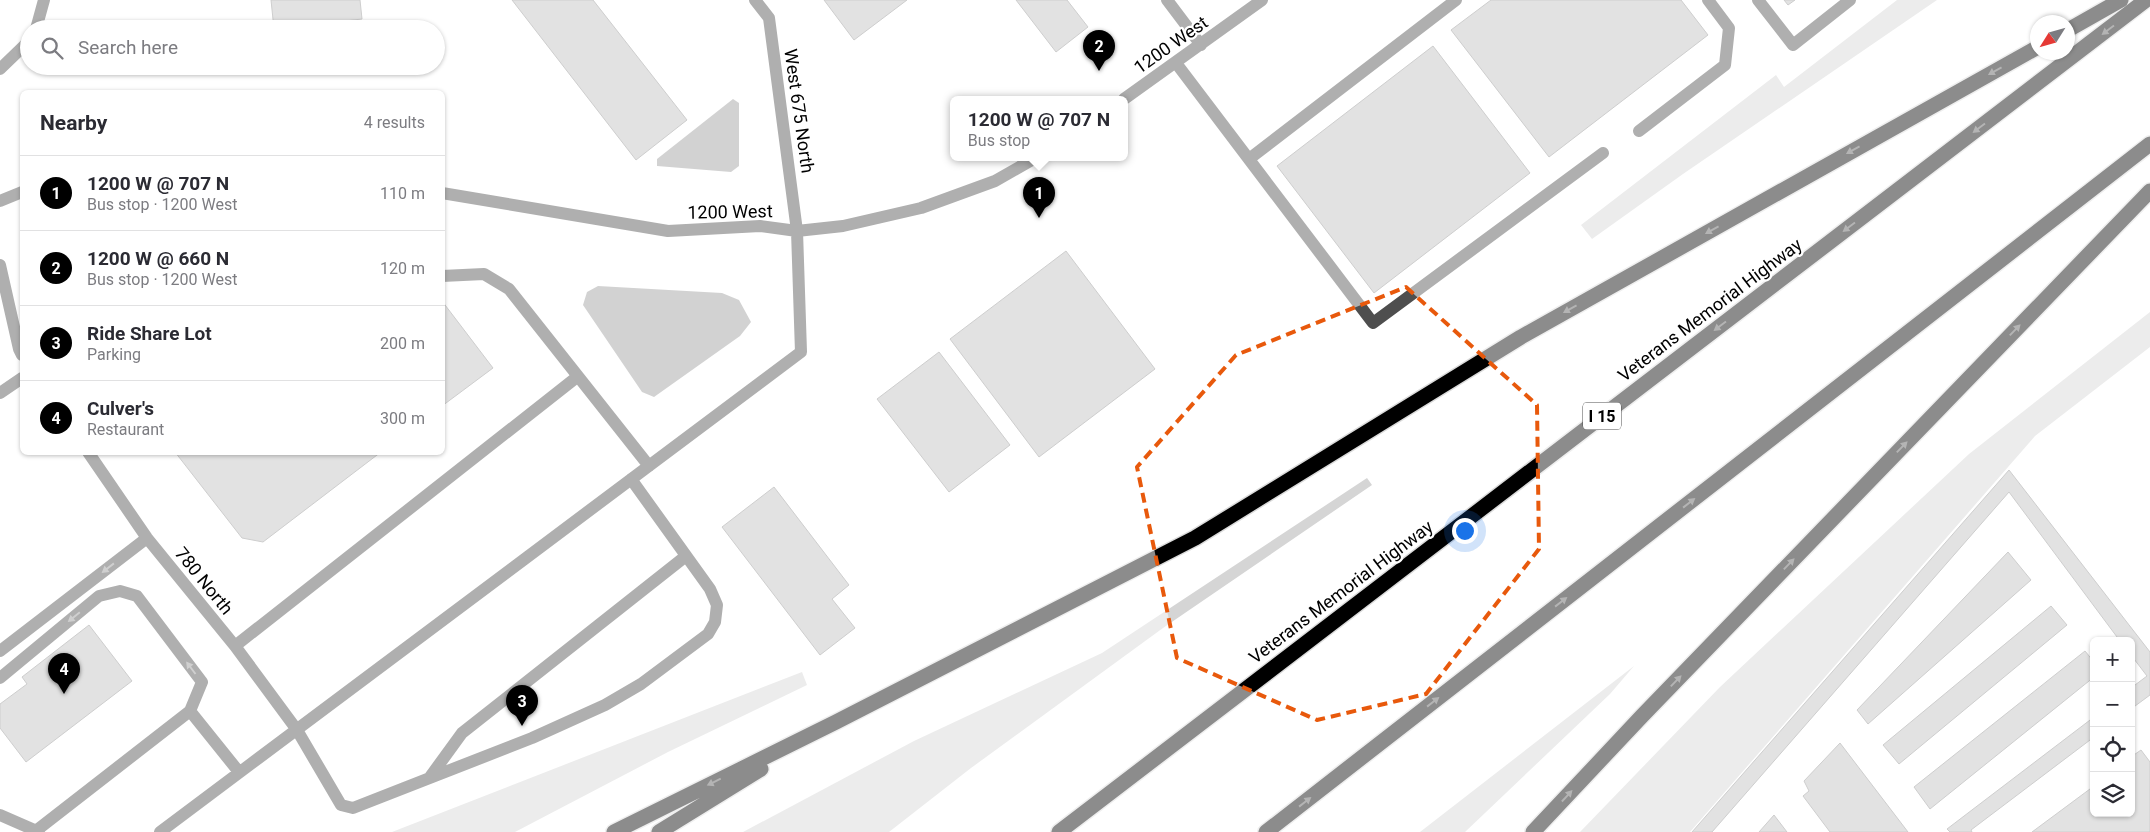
<!DOCTYPE html>
<meta charset="utf-8">
<style>
:root{--surface:#fff;--page:#f7f7f7;--text:#2b2b33;--muted:#7c7c81;--line:#e1e1e2;--accent:#000}
body{margin:0;font-family:Roboto,sans-serif;background:var(--page);color:var(--text)}
.controls{position:absolute;right:15px;bottom:15px;display:grid;overflow:hidden;border-radius:8px;box-shadow:0 1px 4px #0004}
.controls button{width:45px;height:45px;display:grid;place-items:center;padding:0;border:0;border-bottom:1px solid var(--line);background:var(--surface);color:var(--text);font:25px sans-serif}
.compass{position:absolute;left:2030px;top:15px;width:45px;height:45px;border-radius:50%;background:var(--surface);box-shadow:0 1px 4px #0004;rotate:233deg}
.you{position:absolute;left:1464px;top:530px;width:18px;height:18px;margin:-12px;border:4px solid #fff;border-radius:50%;background:#1a73e8;box-shadow:0 0 0 8px #1a73e833}
.badge{display:grid;place-items:center;width:32px;height:32px;border-radius:50%;background:var(--accent);color:#fff;font-size:16px;font-weight:700}
.pin{position:absolute;translate:-50% -41px;filter:drop-shadow(0 1px 2px #0008)}
.pin::after{content:'';position:absolute;top:26px;width:18px;height:15px;background:inherit;clip-path:polygon(0 0,100% 0,50% 100%)}
.popup{position:absolute;left:950px;top:96px;width:178px;height:65px;box-sizing:border-box;display:grid;place-content:center;border-radius:8px;background:var(--surface);filter:drop-shadow(0 1px 4px #0005);font-size:16px;white-space:nowrap;color:var(--muted)}
.popup b{font-size:19px;color:var(--text)}
.popup::after{content:'';position:absolute;left:50%;top:100%;margin-left:-10px;border:10px solid transparent;border-top-color:var(--surface)}
.list{margin:0;padding:0;list-style:none}
h2{display:flex;justify-content:space-between;align-items:center;height:65px;margin:0;padding:0 20px;font-size:21px}
h2 small{font-size:16px;font-weight:400;color:var(--muted)}
.list li{display:grid;grid-template-columns:32px 1fr auto;gap:15px;align-items:center;box-sizing:border-box;height:75px;padding:0 20px;border-top:1px solid var(--line)}
.list b{display:block;font-size:19px;white-space:nowrap}
.list p{margin:0;font-size:16px;white-space:nowrap;color:var(--muted)}
.list em{font-size:16px;font-style:normal;color:var(--muted)}
.icon{flex:none;width:28px;height:28px;fill:none;stroke:currentColor;stroke-width:2;stroke-linecap:round;stroke-linejoin:round}
.map{position:relative;flex:none;width:2150px;height:832px;overflow:hidden}
.search{position:absolute;background:var(--surface);box-shadow:0 1px 4px #0004;left:20px;top:20px;width:425px;height:55px;display:flex;align-items:center;gap:12px;box-sizing:border-box;padding:0 18px;border-radius:28px;color:var(--muted);font-size:19px}
.panel{position:absolute;background:var(--surface);box-shadow:0 1px 4px #0004;left:20px;top:90px;width:425px;height:365px;border-radius:8px}
.map>svg:first-child{display:block}
</style>
<div class="map">
<svg width="2150" height="832" viewBox="0 0 2150 832">
<rect width="100%" height="100%" fill="#fff"/>
<!-- green -->
<path fill="#d5d5d5" d="M1897,0H1937L1683,174L1592,239L1581,225L1776,75L1784,87Z
M2150,312V347L2035,436L1690,832H1580L1720,687L1969,454Z
M1367,478L1372,485L1163,628L971,768L889,832H743L914,741L1102,653Z
M1634,666L1610,694L1465,832H1420Z
M802,672L807,685L668,752L515,832H392Z"/>
<!-- water -->
<path fill="#9c9c9c" d="M733,99L739,103V166L731,172L657,166V159Z
M598,286L722,293L739,300L751,322L740,336L654,397L642,392L583,305L587,292Z"/>
<!-- building -->
<path fill="#bebebe" stroke="#929292" d="M271,0H360L362,19L274,29Z
M512,0H593L687,120L636,160Z
M824,0H907L854,40Z
M1016,0H1067L1088,27L1056,52Z
M1491,0H1681L1708,35L1549,157L1451,30Z
M1784,0H1795L1788,5Z
M1433,46L1530,173L1374,293L1277,166Z
M1066,251L1155,369L1039,457L950,339Z
M442,301L493,368L442,406Z
M939,352L1010,445L949,492L877,399Z
M175,452H381L263,542L242,538Z
M2009,470L2150,652V695L2131,709V688L2147,676L2131,655V641H2120L2009,492L1712,832H1692Z
M774,487L849,585L832,599L855,628L820,655L722,527Z
M2008,552L2031,580L1868,724L1857,710Z
M2051,606L2067,625L1899,764L1883,745Z
M89,625L132,681L26,762L0,728V704L27,684L22,677Z
M2085,651L2094,662V677L1930,809L1914,787Z
M2094,717V737L1971,830L1972,832H1950L1947,829Z
M1840,743L1908,832H1830L1803,796L1809,791L1804,781Z
M2141,750L2150,762V832H2032L2094,786V813H2131V757Z
M1774,815L1787,832H1759Z"/>
<g fill="none" stroke-linecap="round" stroke-linejoin="round">
<defs>
<path id="highway" d="M2068,30L2121,0
M614,832L836,722L1195,538L1521,337L2038,47
M659,832L761,769
M1059,832L2146,0
M1266,832L2150,144
M1533,832L1642,716L2150,191"/>
</defs>
<!-- highway casing -->
<use href="#highway" stroke="#dbdbdb" stroke-width="18"/>
<!-- minor -->
<path stroke="#4e4e4e" stroke-width="12" d="M1167,0L1201,45
M1758,0L1793,45L1850,0
M36,29L44,0
M1176,63L1373,323L1603,153
M0,69L29,41
M1124,99L1262,0
M1639,131L1725,65L1729,28L1708,0
M1249,159L1456,0
M442,193L668,231L760,226L797,231L843,226L921,208L995,181L1037,157
M0,201L22,192
M0,265L19,349L22,355
M442,276L484,274L509,289L649,466
M0,393L22,378
M88,452L147,538L235,646L297,730L341,805L353,808L532,738L605,705L641,684L708,634L715,622L717,605L710,589L631,479
M235,646L577,377
M0,651L147,538
M0,678L99,596L120,591L137,596L202,682L190,711
M430,777L462,733L686,556
M0,815L39,832
M37,830L190,711L239,772
M160,832L801,352L797,231L769,18L755,0"/>
<!-- highway -->
<use href="#highway" stroke="#000" stroke-width="15"/>
</g>
<!-- one-way arrows -->
<defs><path id="oneway-solid" d="M-6-.8H1V-3.2L6.5 0L1 3.2V.8H-6Z" transform="scale(1.25)"/></defs>
<g fill="#595959">
<use href="#oneway-solid" transform="translate(2108 30) rotate(143)"/>
<use href="#oneway-solid" transform="translate(1995 71) rotate(151)"/>
<use href="#oneway-solid" transform="translate(1979 128) rotate(143)"/>
<use href="#oneway-solid" transform="translate(1853 150) rotate(151)"/>
<use href="#oneway-solid" transform="translate(1849 227) rotate(143)"/>
<use href="#oneway-solid" transform="translate(1712 230) rotate(151)"/>
<use href="#oneway-solid" transform="translate(1570 309) rotate(151)"/>
<use href="#oneway-solid" transform="translate(1720 326) rotate(143)"/>
<use href="#oneway-solid" transform="translate(2015 330) rotate(-46)"/>
<use href="#oneway-solid" transform="translate(1902 447) rotate(-46)"/>
<use href="#oneway-solid" transform="translate(1689 503) rotate(-38)"/>
<use href="#oneway-solid" transform="translate(1789 564) rotate(-46)"/>
<use href="#oneway-solid" transform="translate(1561 602) rotate(-38)"/>
<use href="#oneway-solid" transform="translate(1676 681) rotate(-46)"/>
<use href="#oneway-solid" transform="translate(1433 702) rotate(-38)"/>
<use href="#oneway-solid" transform="translate(714 782) rotate(154)"/>
<use href="#oneway-solid" transform="translate(1567 796) rotate(-47)"/>
<use href="#oneway-solid" transform="translate(1305 802) rotate(-38)"/>
</g>
<g fill="#959595">
<use href="#oneway-solid" transform="translate(108 568) rotate(142)"/>
<use href="#oneway-solid" transform="translate(74 617) rotate(141)"/>
<use href="#oneway-solid" transform="translate(191 668) rotate(-127)"/>
</g>
<!-- marked area -->
<path d="M0 0H2150V832H0ZM1406,287L1537,405L1539,549L1426,694L1317,720L1177,658L1137,467L1236,355Z" fill="#fff" fill-opacity=".55" fill-rule="evenodd"/>
<path fill="none" stroke="#e8590c" stroke-width="4" stroke-dasharray="10 6" stroke-linejoin="round" d="M1406,287L1537,405L1539,549L1426,694L1317,720L1177,658L1137,467L1236,355Z"/>
<g text-anchor="middle" stroke-width="4.5" stroke-linejoin="round" paint-order="stroke">
<!-- shield labels -->
<rect fill="#fff" stroke="#4c4c4c" stroke-width="1" x="1583" y="402.5" width="38" height="27" rx="4"/>
<g font-size="16" font-weight="bold" fill="#000">
<text x="1602" y="422">I 15</text>
</g>
<!-- street labels -->
<g font-size="18" fill="#000" stroke="#fff">
<text transform="translate(1171 45) rotate(-35)" y="6">1200 West</text>
<text transform="translate(799 111) rotate(82)" y="6">West 675 North</text>
<text transform="translate(730 212) rotate(-1)" y="6">1200 West</text>
<text transform="translate(1710 310) rotate(-37)" y="6">Veterans Memorial Highway</text>
<text transform="translate(204 581) rotate(51)" y="6">780 North</text>
<text transform="translate(1341 592) rotate(-37)" y="6">Veterans Memorial Highway</text>
</g>
</g>
</svg>
<div class="controls">
<button>+</button>
<button>−</button>
<button><svg class="icon" aria-label="locate" viewBox="0 0 24 24"><circle cx="12" cy="12" r="6"/><path d="M12 2v4M12 18v4M2 12h4M18 12h4"/></svg></button>
<button><svg class="icon" aria-label="layers" viewBox="0 0 24 24"><path d="M12 4l9 5-9 5-9-5zM3 14l9 5 9-5"/></svg></button>
</div>
<svg class="compass" viewBox="-18 -18 36 36"><path d="M0-13l5 13h-10z" fill="#e53935"/><path d="M0 13l5-13h-10z" fill="#7c7c81"/></svg>
<div class="you"></div>
<div class="pin badge" style="left:1039px;top:218px">1</div>
<div class="popup"><b>1200 W @ 707 N</b>Bus stop</div>
<div class="pin badge" style="left:1099px;top:71px">2</div>
<div class="pin badge" style="left:522px;top:726px">3</div>
<div class="pin badge" style="left:64px;top:694px">4</div>
<div class="search"><svg class="icon" aria-label="search" viewBox="0 0 24 24"><circle cx="10" cy="10" r="6"/><path d="M15 15l6 6"/></svg>Search here</div>
<section class="panel">
<h2>Nearby<small>4 results</small></h2>
<ul class="list">
<li><span class="badge">1</span><div><b>1200 W @ 707 N</b><p>Bus stop · 1200 West</p></div><em>110 m</em></li>
<li><span class="badge">2</span><div><b>1200 W @ 660 N</b><p>Bus stop · 1200 West</p></div><em>120 m</em></li>
<li><span class="badge">3</span><div><b>Ride Share Lot</b><p>Parking</p></div><em>200 m</em></li>
<li><span class="badge">4</span><div><b>Culver's</b><p>Restaurant</p></div><em>300 m</em></li>
</ul>
</section>
</div>
